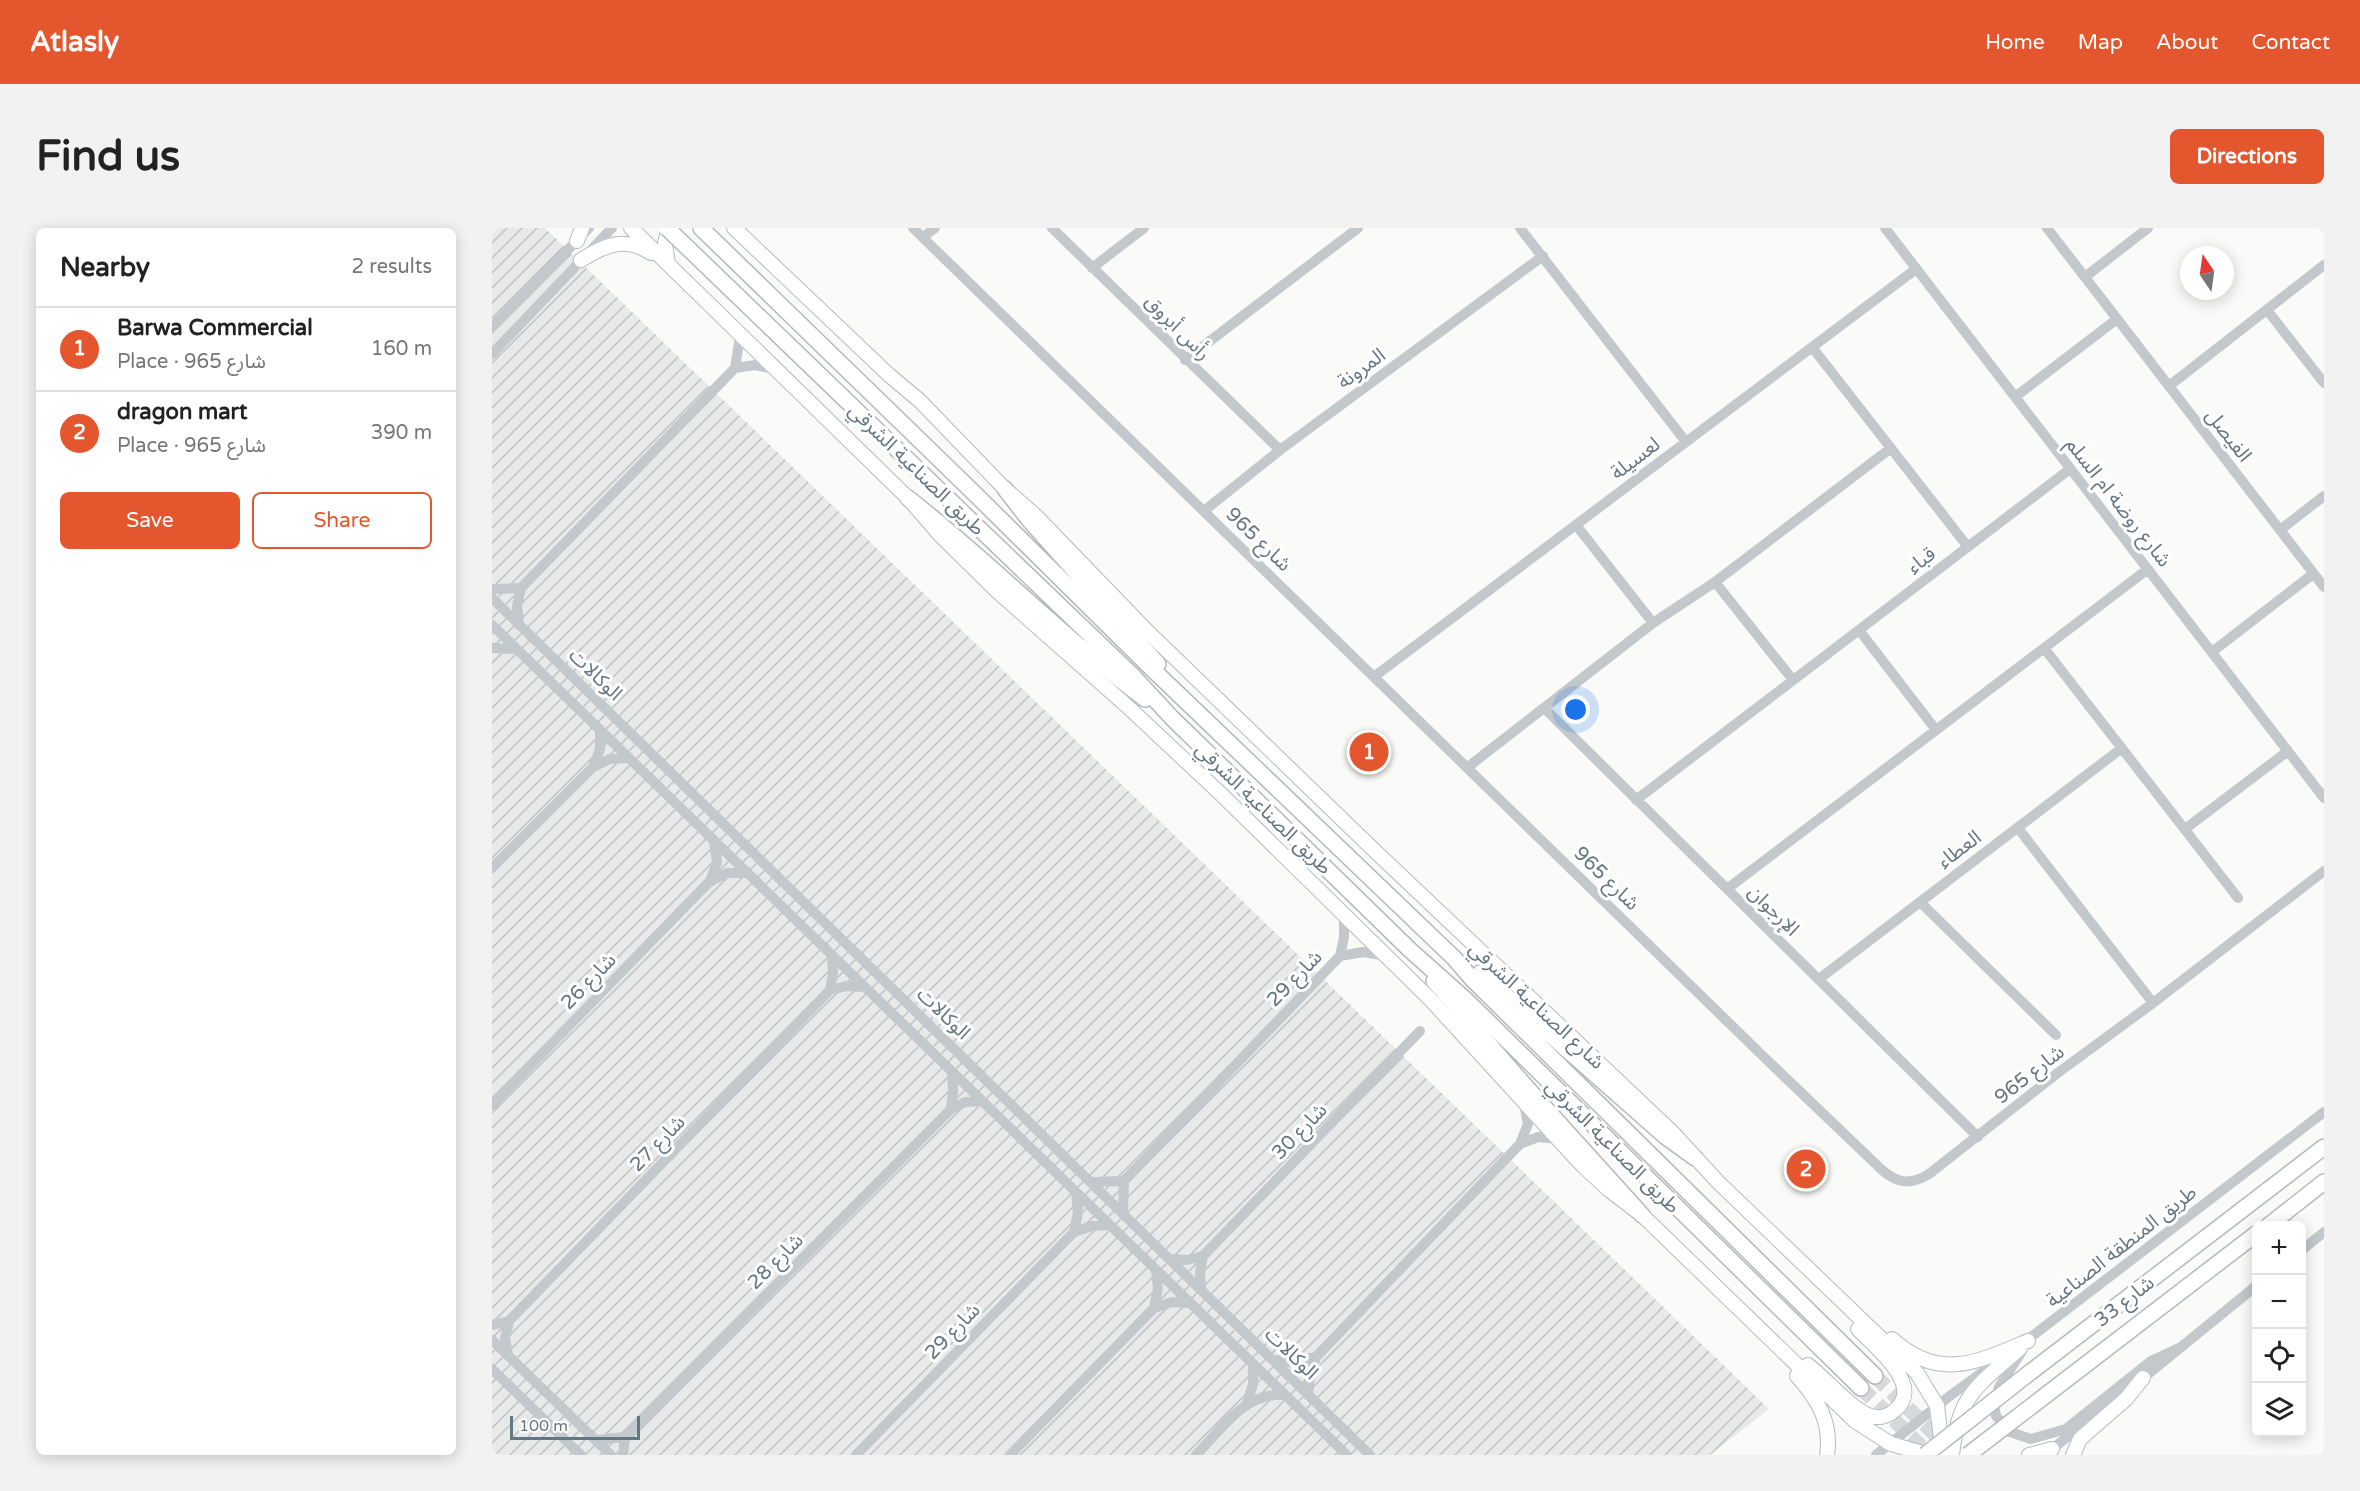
<!DOCTYPE html>
<meta charset="utf-8">
<style>
:root{--surface:#fff;--page:#f2f2f2;--text:#222;--muted:#767676;--line:#e0e0e0;--accent:#e4572e}
body{margin:0;font-family:"Varela Round","Noto Sans Arabic",sans-serif;background:var(--page);color:var(--text)}
.controls{position:absolute;right:18px;bottom:18px;display:grid;overflow:hidden;border-radius:9px;box-shadow:0 3px 15px #0003}
.controls button{width:54px;height:54px;display:grid;place-items:center;padding:0;border:0;border-bottom:2px solid var(--line);background:var(--surface);color:var(--text);font:30px sans-serif}
.compass{position:absolute;left:1688px;top:18px;width:54px;height:54px;border-radius:50%;background:var(--surface);box-shadow:0 3px 15px #0003;rotate:347deg}
.scale{position:absolute;left:18px;bottom:15px;width:130px;box-sizing:border-box;padding-left:6px;border:3px solid #657683;border-top:0;font-size:16px;line-height:21px;white-space:nowrap;color:#657683;-webkit-text-stroke:4px #fff;paint-order:stroke}
.you{position:absolute;left:1084px;top:482px;width:21px;height:21px;margin:-15px;border:4px solid #fff;border-radius:50%;background:#1a73e8;box-shadow:0 0 0 9px #1a73e833}
.badge{display:grid;place-items:center;width:39px;height:39px;border-radius:50%;background:var(--accent);color:#fff;font-size:20px;font-weight:700}
.pin{position:absolute;translate:-50% -50%;border:3px solid #fff;box-shadow:0 2px 6px #0006}
.list{margin:0;padding:0;list-style:none}
h2{display:flex;justify-content:space-between;align-items:center;height:78px;margin:0;padding:0 24px;font-size:26px}
h2 small{font-size:20px;font-weight:400;color:var(--muted)}
.list li{display:grid;grid-template-columns:39px 1fr auto;gap:18px;align-items:center;box-sizing:border-box;height:84px;padding:0 24px;border-top:2px solid var(--line)}
.list b{display:block;font-size:22px;white-space:nowrap}
.list p{margin:0;font-size:20px;white-space:nowrap;color:var(--muted)}
.list em{font-size:20px;font-style:normal;color:var(--muted)}
.actions{display:flex;gap:12px;padding:18px 24px}
.actions a{flex:1;padding:14px 0;border:2px solid var(--accent);border-radius:9px;text-align:center;font-size:21px;color:var(--accent)}
.actions .main{background:var(--accent);color:#fff}
.icon{flex:none;width:33px;height:33px;fill:none;stroke:currentColor;stroke-width:2;stroke-linecap:round;stroke-linejoin:round}
.map{position:relative;flex:none;width:1832px;height:1227px;overflow:hidden;border-radius:9px}
header{display:flex;align-items:center;gap:36px;box-sizing:border-box;height:84px;padding:0 30px;background:var(--accent);color:#fff}
header strong{font-size:28px}
nav{display:flex;gap:33px;margin-inline-start:auto;font-size:21px}
.intro{display:flex;align-items:center;justify-content:space-between;box-sizing:border-box;height:144px;padding:0 36px}
h1{margin:0;font-size:42px}
.button{padding:15px 27px;border-radius:9px;background:var(--accent);color:#fff;font-size:21px;font-weight:700}
main{display:flex;gap:36px;padding:0 36px}
aside{flex:1;background:var(--surface);border-radius:9px;box-shadow:0 3px 15px #0003}
.map>svg:first-child{display:block}
</style>
<header>
<strong>Atlasly</strong>
<nav><a>Home</a><a>Map</a><a>About</a><a>Contact</a></nav>
</header>
<div class="intro"><h1>Find us</h1><a class="button">Directions</a></div>
<main>
<aside>
<h2>Nearby<small>2 results</small></h2>
<ul class="list">
<li><span class="badge">1</span><div><b>Barwa Commercial</b><p>Place · شارع 965</p></div><em>160 m</em></li>
<li><span class="badge">2</span><div><b>dragon mart</b><p>Place · شارع 965</p></div><em>390 m</em></li>
</ul>
<div class="actions"><a class="main">Save</a><a>Share</a></div>
</aside>
<div class="map">
<svg width="1832" height="1227" viewBox="0 0 1832 1227">
<defs>
<pattern id="industrial-furrows" width="10" height="10" patternUnits="userSpaceOnUse" patternTransform="scale(1.5)"><rect width="10" height="10" fill="#e8e9e9"/><path d="M-1 1l2-2M0 10L10 0M9 11l2-2" fill="none" stroke="#c0c1c2"/></pattern>
</defs>
<rect width="100%" height="100%" fill="#fafaf8"/>
<!-- industrial -->
<path fill="url(#industrial-furrows)" d="M0,0H53L1277,1181L1218,1227H0Z"/>
<g fill="none" stroke-linecap="round" stroke-linejoin="round">
<!-- highway-tunnel -->
<path stroke="#d5d9db" stroke-width="15" stroke-dasharray="15 8" stroke-linecap="butt" d="M1383,1148L1456,1219
M1369,1160L1438,1227"/>
<defs>
<path id="major" d="M139,0L416,270L448,307L506,364L635,478L731,568L938,771L1089,936L1117,962L1150,987L1363,1193L1399,1216L1438,1227
M242,0L397,147L428,173L513,261L544,288L656,404L885,625L1180,904L1226,954L1425,1145L1445,1178L1451,1227
M85,13L90,0
M89,32C113,17 133,8 159,25
M176,36L173,15L177,0
M1400,1111C1447,1154 1486,1134 1536,1113
M1316,1137C1332,1149 1359,1181 1376,1187C1385,1191 1395,1189 1402,1183C1434,1158 1383,1119 1366,1101
M1305,1148C1326,1171 1340,1195 1335,1227
M1460,1227C1467,1165 1485,1159 1528,1120
M1537,1227L1560,1221
M1581,1227L1588,1211L1634,1171L1651,1150"/>
<path id="highway" d="M209,0L482,265L655,436L962,730L981,752L1383,1148
M513,261L538,293L666,436
M416,270C498,334 570,409 653,471
M469,283L642,449L680,490L918,722L973,771L1369,1160
M988,745L1174,909L1203,930
M942,753L1036,861L1150,987
M1776,998L1832,954
M1536,1146L1832,919
M1554,1167L1764,1006"/>
</defs>
<!-- major casing -->
<use href="#major" stroke="#b5babe" stroke-width="16"/>
<!-- highway casing -->
<use href="#highway" stroke="#b4b9bd" stroke-width="18"/>
<!-- minor -->
<path stroke="#c3c8cc" stroke-width="10" d="M421,0L1275,832L1390,942C1406,956 1419,957 1437,946L1567,844L1661,775L1832,643
M560,0L788,222
M1028,0L1194,214
M1393,0L1832,570
M1555,0L1832,359
M431,9L443,0
M600,40L652,0
M1593,49L1656,0
M1775,82L1832,155
M0,99L97,0
M1320,119L1476,319
M0,126L120,0
M693,132L866,0
M243,140L263,137L282,141
M1677,158L1832,37
M1523,169L1625,91
M712,283L788,222L1051,28
M1084,297L1161,395
M1788,302L1832,268
M1223,354L1301,452
M0,361L29,360
M0,370L878,1227
M0,397L855,1227
M27,397L25,378L29,360L243,140L248,108
M1367,402L1444,502
M0,420L24,421
M1552,420L1746,670
M1720,424L1821,346
M883,448L1424,41
M1052,480L1486,909
M101,539L108,521V502
M976,539L1161,395L1223,354L1399,220
M1144,572L1578,241
M1526,600L1661,775
M1693,601L1796,523
M0,640L101,539L118,531L136,530
M218,654L225,634L222,614
M1235,661L1656,341
M1428,674L1564,807
M848,728L871,724L895,728
M1327,751L1630,520
M338,762L341,745L340,727
M0,877L217,654L235,645H255
M459,881L461,863L460,844
M1028,916L1046,909L1066,911
M600,954L632,953L848,728L852,709V688
M631,985L632,953
M582,1004L586,984L584,964
M1810,1022L1832,1004
M678,1031L695,1032L711,1028L928,803
M709,1061L708,1044L711,1028
M662,1080L666,1061L664,1042
M0,1097L17,1093
M0,1112L119,1227
M1530,1116L1832,884
M1530,1123L1507,1159L1502,1177L1504,1188L1518,1204L1539,1211L1574,1201L1659,1133L1689,1119
M16,1127L13,1110L17,1093L338,762L355,758L372,759
M781,1132L803,1133L824,1129
M0,1141L89,1227
M1645,1155L1764,1058
M816,1167L818,1147L824,1129L1028,916L1036,896L1032,875
M755,1175L761,1156V1136
M104,1212L133,1209L459,881L473,874L489,873
M1555,1225L1630,1166
M131,1227L133,1209
M364,1227L582,1004L600,998L618,997
M518,1227L662,1080L680,1074L698,1075
M704,1227C731,1200 752,1164 793,1167
M1384,1227L1459,1167L1507,1132"/>
<!-- major -->
<use href="#major" stroke="#fff" stroke-width="14"/>
<!-- highway -->
<use href="#highway" stroke="#fff" stroke-width="15"/>
<defs>
<path id="highway-bridge" d="M175,0L469,283
M1433,1227L1536,1146
M1476,1227L1554,1167"/>
</defs>
<!-- highway-bridge casing -->
<use href="#highway-bridge" stroke="#b4b9bd" stroke-width="18" stroke-linecap="butt"/>
<!-- highway-bridge -->
<use href="#highway-bridge" stroke="#fff" stroke-width="15"/>
</g>
<g text-anchor="middle" stroke-width="6" stroke-linejoin="round" paint-order="stroke">
<!-- street labels -->
<g font-size="20" fill="#657683" stroke="#fff">
<text transform="translate(686 99) rotate(45)" y="7">رأس أبروق</text>
<text transform="translate(869 140) rotate(-36)" y="7">المرونة</text>
<text transform="translate(1737 207) rotate(52)" y="7">الفيصل</text>
<text transform="translate(1143 230) rotate(-37)" y="7">لعسيلة</text>
<text transform="translate(425 241) rotate(44)" y="7">طريق الصناعية الشرقي</text>
<text transform="translate(1627 274) rotate(52)" y="7">شارع روضة ام السلم</text>
<text transform="translate(767 311) rotate(44)" y="7">شارع 965</text>
<text transform="translate(1429 332) rotate(-38)" y="7">قباء</text>
<text transform="translate(104 446) rotate(44)" y="7">الوكالات</text>
<text transform="translate(772 580) rotate(44)" y="7">طريق الصناعية الشرقي</text>
<text transform="translate(1467 621) rotate(-37)" y="7">العطاء</text>
<text transform="translate(1115 650) rotate(44)" y="7">شارع 965</text>
<text transform="translate(1282 682) rotate(45)" y="7">الإرجوان</text>
<text transform="translate(802 750) rotate(-46)" y="7">شارع 29</text>
<text transform="translate(96 753) rotate(-46)" y="7">شارع 26</text>
<text transform="translate(1045 777) rotate(43)" y="7">شارع الصناعية الشرقي</text>
<text transform="translate(452 785) rotate(44)" y="7">الوكالات</text>
<text transform="translate(1537 846) rotate(-38)" y="7">شارع 965</text>
<text transform="translate(807 903) rotate(-46)" y="7">شارع 30</text>
<text transform="translate(165 915) rotate(-46)" y="7">شارع 27</text>
<text transform="translate(1121 918) rotate(45)" y="7">طريق الصناعية الشرقي</text>
<text transform="translate(1629 1018) rotate(-38)" y="7">طريق المنطقة الصناعية</text>
<text transform="translate(283 1033) rotate(-45)" y="7">شارع 28</text>
<text transform="translate(1632 1073) rotate(-38)" y="7">شارع 33</text>
<text transform="translate(460 1103) rotate(-46)" y="7">شارع 29</text>
<text transform="translate(800 1125) rotate(44)" y="7">الوكالات</text>
</g>
</g>
</svg>
<div class="controls">
<button>+</button>
<button>−</button>
<button><svg class="icon" aria-label="locate" viewBox="0 0 24 24"><circle cx="12" cy="12" r="6"/><path d="M12 2v4M12 18v4M2 12h4M18 12h4"/></svg></button>
<button><svg class="icon" aria-label="layers" viewBox="0 0 24 24"><path d="M12 4l9 5-9 5-9-5zM3 14l9 5 9-5"/></svg></button>
</div>
<svg class="compass" viewBox="-18 -18 36 36"><path d="M0-13l5 13h-10z" fill="#e53935"/><path d="M0 13l5-13h-10z" fill="#767676"/></svg>
<div class="scale">100 m</div>
<div class="you"></div>
<div class="pin badge" style="left:877px;top:524px">1</div>
<div class="pin badge" style="left:1314px;top:941px">2</div>
</div>
</main>
